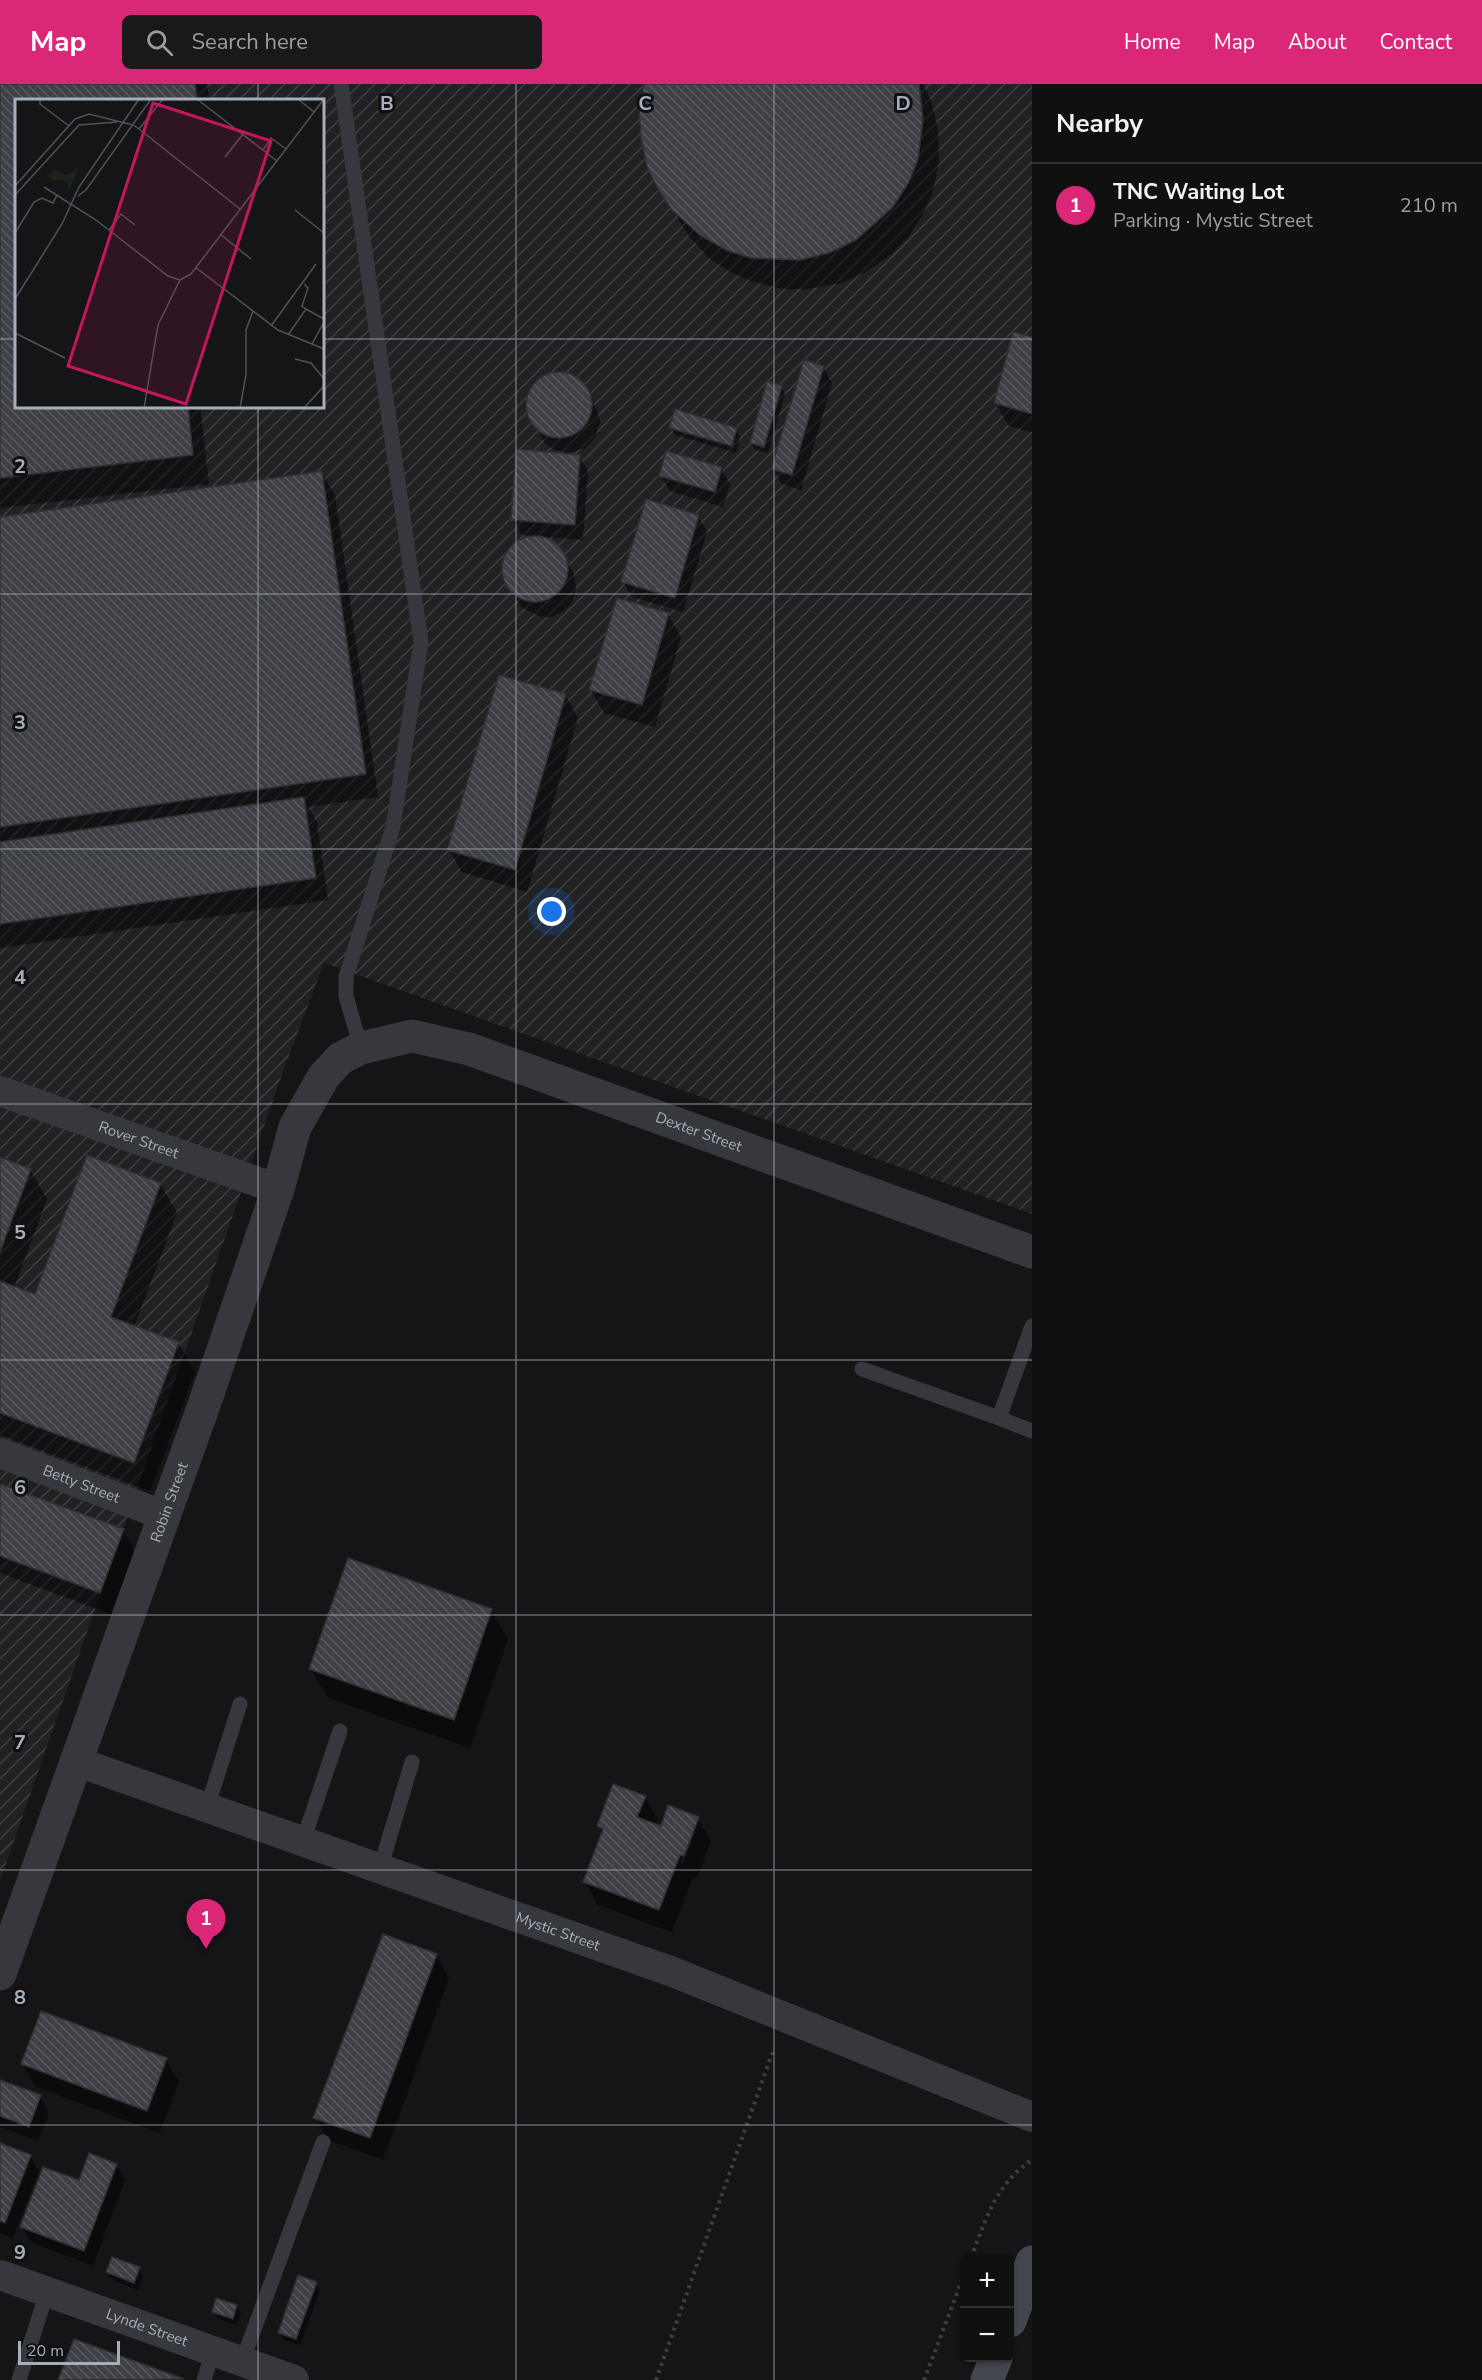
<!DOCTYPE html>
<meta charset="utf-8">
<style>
:root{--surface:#101011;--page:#19191a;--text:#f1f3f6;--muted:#9c9d9f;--line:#303031;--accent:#db2777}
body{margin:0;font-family:"Nunito Sans",sans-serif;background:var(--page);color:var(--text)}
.controls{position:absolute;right:18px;bottom:18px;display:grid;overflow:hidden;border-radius:9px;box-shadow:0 2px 4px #0004}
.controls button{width:54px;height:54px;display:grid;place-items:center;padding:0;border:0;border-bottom:2px solid var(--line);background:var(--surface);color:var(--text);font:30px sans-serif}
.scale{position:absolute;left:18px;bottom:15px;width:102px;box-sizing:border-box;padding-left:6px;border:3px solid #a6aeb9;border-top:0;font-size:16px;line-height:21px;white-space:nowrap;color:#a6aeb9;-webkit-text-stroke:4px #101012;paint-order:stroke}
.you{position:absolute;left:552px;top:828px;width:21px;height:21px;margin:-15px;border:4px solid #fff;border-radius:50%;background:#1a73e8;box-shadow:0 0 0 9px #1a73e833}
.badge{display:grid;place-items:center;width:39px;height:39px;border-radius:50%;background:var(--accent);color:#fff;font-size:20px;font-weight:700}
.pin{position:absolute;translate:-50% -50px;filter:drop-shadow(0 2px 3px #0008)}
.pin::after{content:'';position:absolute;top:32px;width:21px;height:18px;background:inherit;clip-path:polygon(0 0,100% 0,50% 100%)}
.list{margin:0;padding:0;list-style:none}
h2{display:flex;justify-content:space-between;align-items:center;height:78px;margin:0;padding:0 24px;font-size:26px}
h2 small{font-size:20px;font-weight:400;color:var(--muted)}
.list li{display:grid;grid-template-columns:39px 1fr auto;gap:18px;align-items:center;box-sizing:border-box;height:84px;padding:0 24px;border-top:2px solid var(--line)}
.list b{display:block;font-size:22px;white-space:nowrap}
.list p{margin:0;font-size:20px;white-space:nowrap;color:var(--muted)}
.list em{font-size:20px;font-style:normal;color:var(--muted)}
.icon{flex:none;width:33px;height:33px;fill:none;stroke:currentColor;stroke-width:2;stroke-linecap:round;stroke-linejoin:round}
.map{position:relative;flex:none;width:1032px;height:2296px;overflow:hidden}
header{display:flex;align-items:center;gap:36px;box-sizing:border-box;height:84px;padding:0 30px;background:var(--accent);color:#fff}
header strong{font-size:28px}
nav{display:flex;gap:33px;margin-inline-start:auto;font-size:21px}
.search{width:420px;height:54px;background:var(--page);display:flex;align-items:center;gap:15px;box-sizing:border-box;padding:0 21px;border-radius:9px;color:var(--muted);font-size:22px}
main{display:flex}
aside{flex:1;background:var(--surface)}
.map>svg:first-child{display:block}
</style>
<header>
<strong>Map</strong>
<div class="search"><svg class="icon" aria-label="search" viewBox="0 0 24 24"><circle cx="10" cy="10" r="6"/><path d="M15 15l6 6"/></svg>Search here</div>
<nav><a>Home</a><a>Map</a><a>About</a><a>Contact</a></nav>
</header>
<main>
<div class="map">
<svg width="1032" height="2296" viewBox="0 0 1032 2296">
<defs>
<pattern id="industrial-furrows" width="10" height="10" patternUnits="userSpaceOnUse" patternTransform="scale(1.5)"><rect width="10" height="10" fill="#212124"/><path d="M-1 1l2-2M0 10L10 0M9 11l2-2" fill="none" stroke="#3e3f42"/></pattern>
<pattern id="building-back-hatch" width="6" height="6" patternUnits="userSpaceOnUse" patternTransform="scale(1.5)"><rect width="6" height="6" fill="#3f4045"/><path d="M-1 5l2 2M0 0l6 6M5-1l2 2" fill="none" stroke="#58595e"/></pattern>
</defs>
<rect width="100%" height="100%" fill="#151517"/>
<!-- industrial -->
<path fill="url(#industrial-furrows)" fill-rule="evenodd" d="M0,0H1032V1130L324,879L284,985L0,1797ZM16,16H322V322H16Z"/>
<!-- shadow -->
<path fill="#0007" fill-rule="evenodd" d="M0,0H207L209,16H16V322H200L209,400L0,424Z
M646,0H923L931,17L938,46L939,75L934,104L925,127L909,152L892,170L864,189L841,199L808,205H783L754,198L732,189L708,173L688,151L655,96Z
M1032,255V348L1009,342L995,319Z
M823,283L832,299L801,406L782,400L773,385Z
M560,290L573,293L582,300L598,328L600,339L596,352L586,364L567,369L554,366L545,359L529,331L528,320L531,307L537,298L549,291Z
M781,303L785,310L768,369L755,366L751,358Z
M671,344L736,345L740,353L736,369L675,351Z
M579,372L588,387L583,456L522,451L513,436Z
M721,384L730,400L723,423L670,407L661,392Z
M322,389L335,411L378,713L308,723L317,738L328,816L0,864V435Z
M698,432L707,448L683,528L632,513L623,498Z
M537,454L557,462L574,490L576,506L573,517L564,527L552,533H541L521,523L505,495L504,484L507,471L514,462L526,455Z
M668,531L681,553L655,643L604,629L591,606Z
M565,611L578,634L527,808L462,788L449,766Z
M0,1074L30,1086L47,1115L14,1204L36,1212L160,1100L177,1129L134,1243L178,1259L195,1288L150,1407L0,1351Z
M0,1401L123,1446L136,1469L113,1531L0,1489Z
M491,1526L508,1555L470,1664L328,1614L311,1585Z
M645,1713L658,1736L656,1741L662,1744L698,1734L711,1757L697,1794L693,1793L672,1848L598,1821L585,1798L603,1749L599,1742ZM692,1748H695L683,1780L680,1778Z
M436,1871L449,1894L383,2076L328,2056L315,2033Z
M166,1975L179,1998L160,2049L36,2003L22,1980Z
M0,1997L40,2012L49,2028L38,2057L0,2043Z
M0,2061L30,2072L39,2087L13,2154L0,2149Z
M116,2081L125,2096L93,2182L31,2158L22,2143L80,2098Z
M139,2185L143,2192L138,2206L112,2196L107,2188Z
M316,2199L320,2207L300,2261L284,2256L280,2249Z
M236,2223L241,2230L237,2241L218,2235L214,2228Z
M75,2257L182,2296H60Z"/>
<!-- building -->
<path fill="url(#building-back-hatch)" stroke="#2f3033" stroke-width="1.5" d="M0,0H195L197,16H16V322H188L193,371L0,394Z
M644,0H919L923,36L918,75L909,98L893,123L856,156L829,169L800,176L751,174L728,167L701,152L672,126L658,105L647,83L641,54L639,24Z
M1013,248L1032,253V330L994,319Z
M804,276L824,282L792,391L771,385Z
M526 321a33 33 0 1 1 66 0a33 33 0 1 1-66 0Z
M767,297L782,302L764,363L750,359Z
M675,325L737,344L732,362L669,344Z
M516,365L580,371L575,441L511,436Z
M666,367L722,383L715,408L659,392Z
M322,387L366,690L0,743V433Z
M646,415L699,431L675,514L621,498Z
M502 485a33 33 0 1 1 66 0a33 33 0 1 1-66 0Z
M617,514L669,529L642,621L589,606Z
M499,591L566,610L515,786L447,766Z
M304,713L316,794L0,840V758Z
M87,1071L161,1099L111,1233L179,1258L134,1379L0,1329V1197L35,1210Z
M0,1073L31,1085L0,1168Z
M0,1400L124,1445L100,1509L0,1472Z
M348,1474L492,1525L454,1636L309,1585Z
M613,1700L646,1712L637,1733L661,1742L668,1721L699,1733L684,1772L680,1771L659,1826L583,1798L603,1745L597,1742Z
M383,1850L437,1870L370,2054L313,2034Z
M41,1927L167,1974L147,2027L21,1980Z
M0,1996L41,2011L29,2043L0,2032Z
M0,2059L31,2071L5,2139L0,2137Z
M89,2069L117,2080L84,2167L20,2143L43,2083L79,2096Z
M112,2173L140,2183L134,2199L106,2188Z
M298,2191L317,2198L296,2255L278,2249Z
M216,2214L237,2221L233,2235L212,2228Z
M74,2255L184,2295L58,2296Z"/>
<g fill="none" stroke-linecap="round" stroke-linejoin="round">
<!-- path -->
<path stroke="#3c3f44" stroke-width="4" stroke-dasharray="3 4.5" stroke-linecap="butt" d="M971,2174C985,2137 996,2099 1032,2076
M656,2296L774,1964
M924,2296L964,2191"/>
<!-- service -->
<path stroke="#36383d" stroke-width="15" d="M341,0L421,558L393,743L346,893V912L361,964
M862,1285L999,1334L1032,1242
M999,1334L1032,1347
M207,1724L240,1620
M303,1757L340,1647
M380,1785L412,1678
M242,2278L323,2058
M19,2296L47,2208
M204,2296L213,2267"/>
<!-- minor -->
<g stroke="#36383d" stroke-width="30">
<path id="s1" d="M0,1007L278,1105"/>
<path id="s2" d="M0,1369L163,1431"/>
<path id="s3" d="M75,1677L673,1888L1032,2033"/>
<path id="s4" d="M0,2191L294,2296"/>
</g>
<!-- tertiary -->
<path stroke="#36383d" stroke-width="33" id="s5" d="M0,1890L204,1321L278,1105L295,1043L324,992L341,974L361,964L412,952L469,965L1032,1168"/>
<!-- secondary -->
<path stroke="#43474d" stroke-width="33" d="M1010,2237L1032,2178
M987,2296L996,2274"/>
</g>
<!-- grid -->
<path fill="none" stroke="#a6aeb9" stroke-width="1.5" stroke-opacity="0.55" d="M258,0V16M516,0V2296M774,0V2296M0,255H16M322,255H1032M258,322V2296M0,510H1032M0,765H1032M0,1020H1032M0,1276H1032M0,1531H1032M0,1786H1032M0,2041H1032"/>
<g text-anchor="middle" stroke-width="6" stroke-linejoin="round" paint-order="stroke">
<!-- street labels -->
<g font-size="15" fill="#a6aeb9" stroke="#101012">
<text dy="5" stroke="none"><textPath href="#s5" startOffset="1358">Dexter Street</textPath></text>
<text dy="5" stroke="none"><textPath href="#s1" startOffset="147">Rover Street</textPath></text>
<text dy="5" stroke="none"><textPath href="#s2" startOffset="87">Betty Street</textPath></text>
<text dy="5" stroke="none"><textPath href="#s5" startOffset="501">Robin Street</textPath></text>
<text dy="5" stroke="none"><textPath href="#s3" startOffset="512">Mystic Street</textPath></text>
<text dy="5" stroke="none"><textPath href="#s4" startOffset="156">Lynde Street</textPath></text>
</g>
</g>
<!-- overview -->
<g transform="translate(15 15)">
<rect width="309" height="309" fill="#151517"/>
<path d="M64,68L55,89L48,81L39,82L33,77L40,71L52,76Z" fill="#1b231b"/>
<path fill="none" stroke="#4f5258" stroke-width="1.5" d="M25,0V5L54,27M182,0L262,62M283,0L299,13M118,26L124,30L148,0M124,30L225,110M248,51L256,39L271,50M210,58L228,35M0,87L60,20L74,15L118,26M29,88L81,121L153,177L165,181M0,96L64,26L102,23M63,97L71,91L136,0M280,111L309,134M94,131L106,115L120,126M0,134L19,103L27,99L38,104L42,96M205,135L236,160M180,168L263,231L309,250M165,181L176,175L309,0M289,185L293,189L287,207L291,210M0,200L47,125L64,88L124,0M256,227L301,165M0,234L50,259M273,236L291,210L309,220M297,245L309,223M280,260L296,264L309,280M129,309L143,226L165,181M225,309L231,276V231L238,212M289,309L309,287"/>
<path fill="#c2185b" fill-opacity="0.15" stroke="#c2185b" stroke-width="3" d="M138,4L256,42L171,305L53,267Z"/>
<rect width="309" height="309" fill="none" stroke="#a6aeb9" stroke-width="3"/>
</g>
<g font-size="20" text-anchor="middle" font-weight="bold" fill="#a6aeb9" stroke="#101012" stroke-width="6" stroke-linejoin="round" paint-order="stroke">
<text x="387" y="26">B</text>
<text x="645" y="26">C</text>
<text x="903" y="26">D</text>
<text x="20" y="389">2</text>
<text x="20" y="645">3</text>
<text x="20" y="900">4</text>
<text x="20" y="1155">5</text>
<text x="20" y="1410">6</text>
<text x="20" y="1665">7</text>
<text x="20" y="1920">8</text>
<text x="20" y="2175">9</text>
</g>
</svg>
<div class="controls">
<button>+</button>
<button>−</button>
</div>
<div class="scale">20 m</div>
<div class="you"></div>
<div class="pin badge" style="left:206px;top:1865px">1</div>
</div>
<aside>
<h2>Nearby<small></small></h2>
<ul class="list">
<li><span class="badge">1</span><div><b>TNC Waiting Lot</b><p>Parking · Mystic Street</p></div><em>210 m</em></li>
</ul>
</aside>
</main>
